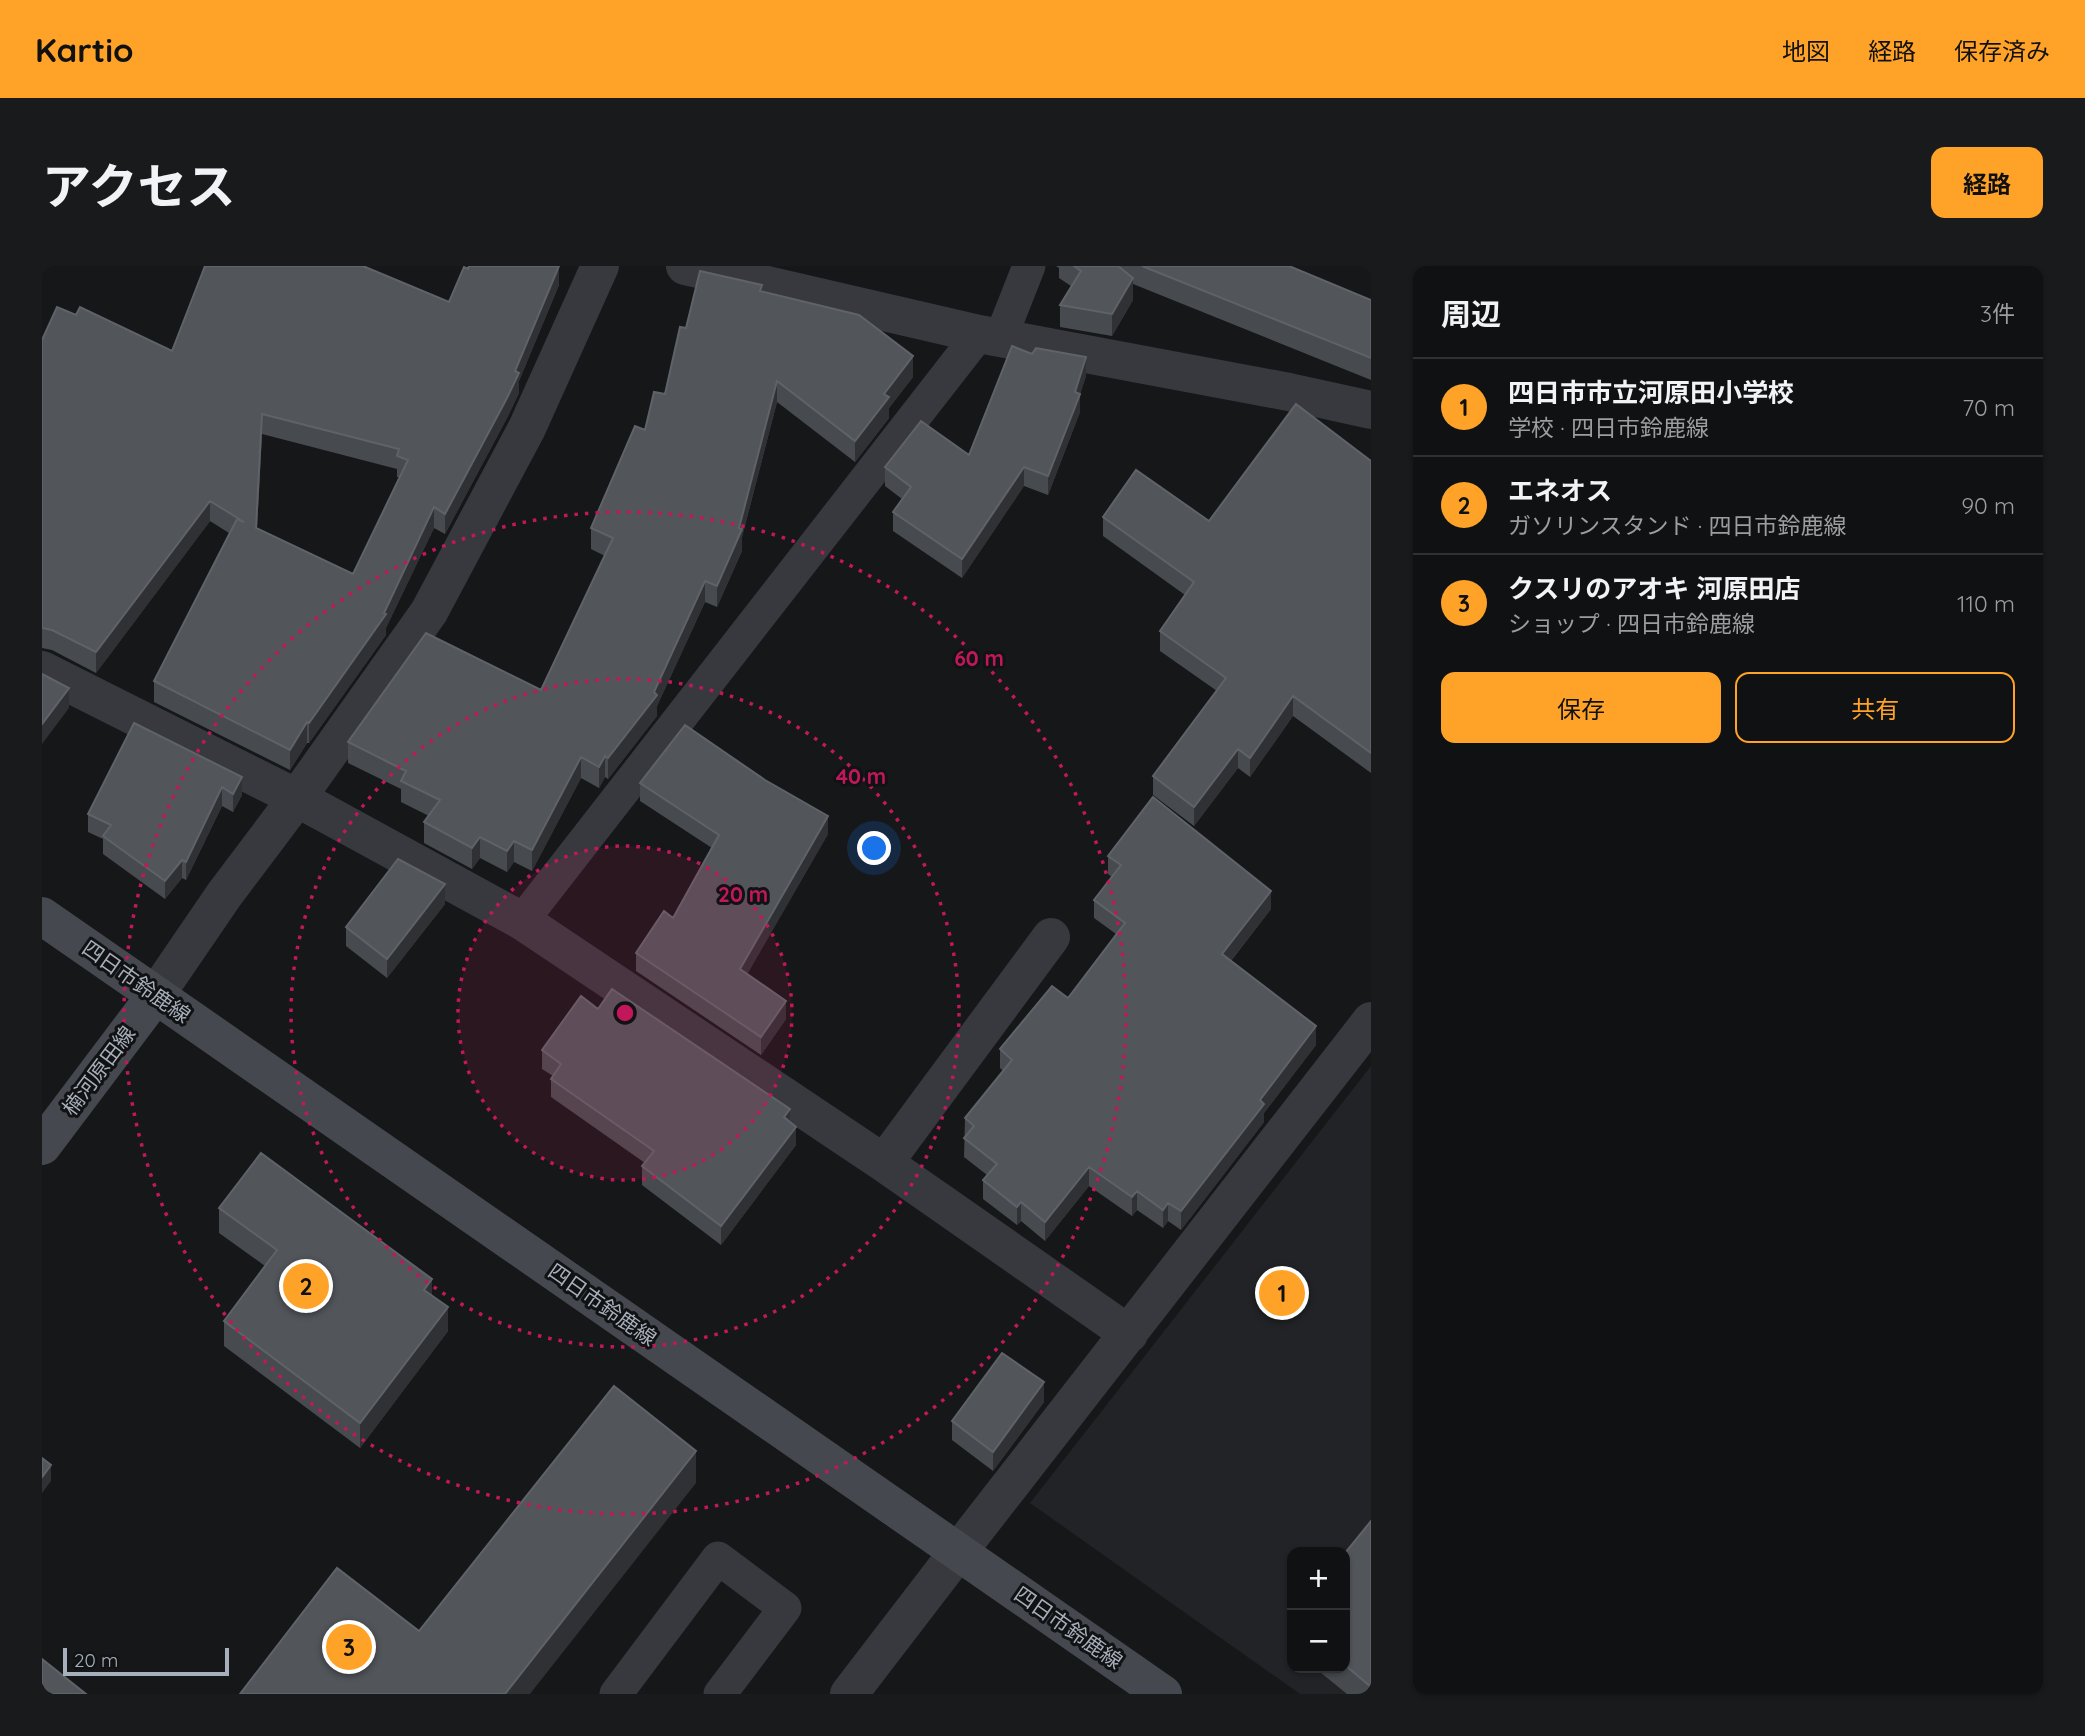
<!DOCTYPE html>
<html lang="ja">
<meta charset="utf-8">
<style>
:root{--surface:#101113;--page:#191a1c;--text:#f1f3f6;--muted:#9c9da0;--line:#303133;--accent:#ffa228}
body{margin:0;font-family:Quicksand,"Noto Sans JP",sans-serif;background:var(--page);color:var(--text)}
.controls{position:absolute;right:21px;bottom:21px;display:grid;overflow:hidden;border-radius:14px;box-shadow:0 2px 5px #0004}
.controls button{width:63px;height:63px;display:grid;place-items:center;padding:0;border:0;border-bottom:2px solid var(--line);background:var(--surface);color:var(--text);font:35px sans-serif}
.scale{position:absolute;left:21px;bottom:18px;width:166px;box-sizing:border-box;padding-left:7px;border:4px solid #a7afba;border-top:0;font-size:19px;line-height:24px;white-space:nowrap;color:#a7afba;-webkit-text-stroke:5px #111214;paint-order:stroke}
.you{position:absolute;left:833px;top:583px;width:24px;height:24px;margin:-18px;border:5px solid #fff;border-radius:50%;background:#1a73e8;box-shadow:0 0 0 10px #1a73e833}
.badge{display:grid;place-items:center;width:46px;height:46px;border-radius:50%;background:var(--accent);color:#111;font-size:23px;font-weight:700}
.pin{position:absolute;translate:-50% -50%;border:4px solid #fff;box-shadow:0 2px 7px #0006}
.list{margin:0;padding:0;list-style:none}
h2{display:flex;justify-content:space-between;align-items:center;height:91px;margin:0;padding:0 28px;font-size:30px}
h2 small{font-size:23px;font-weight:400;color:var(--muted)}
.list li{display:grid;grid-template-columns:46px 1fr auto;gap:21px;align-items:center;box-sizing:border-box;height:98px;padding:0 28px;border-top:2px solid var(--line)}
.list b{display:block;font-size:26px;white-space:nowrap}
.list p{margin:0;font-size:23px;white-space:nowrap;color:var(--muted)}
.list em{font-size:23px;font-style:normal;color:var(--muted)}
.actions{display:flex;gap:14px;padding:21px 28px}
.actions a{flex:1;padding:16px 0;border:2px solid var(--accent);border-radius:14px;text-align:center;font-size:24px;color:var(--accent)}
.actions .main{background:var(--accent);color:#111}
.map{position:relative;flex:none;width:1329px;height:1428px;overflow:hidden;border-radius:14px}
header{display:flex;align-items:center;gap:42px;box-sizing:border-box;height:98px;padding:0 35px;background:var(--accent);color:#111}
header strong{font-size:33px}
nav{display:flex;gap:38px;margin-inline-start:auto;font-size:24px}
.intro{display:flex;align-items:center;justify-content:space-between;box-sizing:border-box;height:168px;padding:0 42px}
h1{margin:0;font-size:49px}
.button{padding:18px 32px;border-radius:14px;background:var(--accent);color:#111;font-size:24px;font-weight:700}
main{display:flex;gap:42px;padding:0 42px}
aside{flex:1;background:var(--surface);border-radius:14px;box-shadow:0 2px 5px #0004}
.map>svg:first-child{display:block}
</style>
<header>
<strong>Kartio</strong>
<nav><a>地図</a><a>経路</a><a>保存済み</a></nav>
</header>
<div class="intro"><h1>アクセス</h1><a class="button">経路</a></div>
<main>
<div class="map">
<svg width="1329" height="1428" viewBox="0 0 1329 1428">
<rect width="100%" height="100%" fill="#161719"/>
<!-- built -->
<path fill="#222326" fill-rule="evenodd" d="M1329,800V1428H1258L988,1237ZM1250,1286H1303V1402H1250Z"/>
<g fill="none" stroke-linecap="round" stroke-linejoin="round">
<!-- service -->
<path stroke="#37393e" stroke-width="33" d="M959,71L987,0
M480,655L937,68
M574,1428L676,1292L743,1342L678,1428"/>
<!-- minor -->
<path stroke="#37393e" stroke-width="38" d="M643,0L937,68L1247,126L1329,144
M0,404L255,532L480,655L842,897L1087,1068
M113,730L182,629L255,532L387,346L485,162L558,0
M842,897L1009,671
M916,1286L1329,755"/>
<!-- tertiary -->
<path stroke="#37393e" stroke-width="38" d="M807,1428L916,1286"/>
<!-- secondary -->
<path stroke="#45484e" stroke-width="38" d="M0,650L1121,1428
M0,880L113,730"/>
</g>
<!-- wall -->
<path fill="#474a4e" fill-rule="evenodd" d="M1014,0H1247L1329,34V114L1091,18V34L1070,70L1018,61V39L1029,20L1017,12V2Z
M426,3L517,19L477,115V127L465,152L403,268L392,262L344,362V369L267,477H265L248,504L112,436V415L187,267L168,255L54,407L10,384L0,382V74L34,49L130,85L407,36ZM220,168L355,203V211H357L311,308L215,262Z
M720,26L871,111L847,142V152L813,196L735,136L700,271V285L675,341L663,336L615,440V450L566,513L563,511L557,522L539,512L490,605L472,596L465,606L438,592L430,603L382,577V556L387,550L359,536V523L306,497V476L499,424L563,290L549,283V262L623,128L644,62Z
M1044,110L1038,128V146L1006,229L982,220L920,312L851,265V246L860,233L843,220V201L927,189Z
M1329,195V507L1251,450L1208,511L1196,502L1152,560L1111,529V510L1175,425L1118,385V365L1143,329L1061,270V251L1167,255Z
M92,457L200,529L191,546L180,540L144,614L140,612L123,633L61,588V573L46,566V548Z
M598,517L786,568L705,708L744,753L719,789L594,705V687L631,652L670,582L598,535Z
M1066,590L1229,643L1189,695L1274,779L1222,847V856L1139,964L1126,955L1121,962L1095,944L1090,950L1047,920L1003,975L979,955L975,959L941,933V914L945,909L922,891L923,852L961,805L958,802V783L1026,732L1074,668L1052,652V634L1070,611L1066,608Z
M403,638L345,712L304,680V661Z
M556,743L748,855L754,879L679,979L600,919V900L603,897L509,831V813L511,810L500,803V784Z
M177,942L390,1029L406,1065L318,1182L182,1080V1055L223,1000L177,967Z
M1002,1136L951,1205L910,1174V1155Z
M1329,1255V1428H1305L1273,1402H1303V1287Z
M1250,1350V1383L1247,1381V1354Z"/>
<!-- shaded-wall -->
<path fill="#2f3134" d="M517,0V19L477,115V127L465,152L403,268V248L473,105Z
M1091,12V34L1070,70V48Z
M871,90V111L847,142V152L813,196V175L842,128Z
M1044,91V110L1038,128V146L1006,229V210Z
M735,115V136L700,271V285L675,341V320L697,262Z
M220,148V168L214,282V262Z
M982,201V220L920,312V293Z
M168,235V255L54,407V386Z
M392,241V262L344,362V369L267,477V457L342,347Z
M663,315V336L615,440V450L566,513V492L612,426Z
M27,422V442L0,478V458Z
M1251,430V450L1208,511V492Z
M265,456V477L248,504V484Z
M1196,483V502L1152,560V541Z
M563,490V511L557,522V501Z
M539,491V512L490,605V584Z
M200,511V529L191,546V528Z
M180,521V540L144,614V596Z
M786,550V568L698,721V703Z
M438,571V592L430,603V582Z
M472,575V596L465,606V585Z
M140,594V612L123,633V615Z
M403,618V638L345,712V693Z
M1229,625V643L1180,706V688Z
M744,735V753L719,789V771Z
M1274,760V779L1222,847V856L1139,964V945L1218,834Z
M748,843V862L742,851Z
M754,861V879L679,979V960Z
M1047,901V920L1003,975V956Z
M1095,925V944L1090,950V931Z
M979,936V955L975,959V941Z
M1126,937V955L1121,962V944Z
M390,1013V1037L382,1024Z
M406,1041V1065L318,1182V1157Z
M1002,1116V1136L951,1205V1186Z
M654,1185V1217L488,1428H463Z
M9,1199V1215L0,1227V1211Z"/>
<!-- building -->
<path fill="#52555a" stroke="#5f6369" stroke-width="2" fill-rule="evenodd" d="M163,0H321L407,36L422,1L426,3L427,0H517L473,105L477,107L465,132L403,248L392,241L342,347L344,348L267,457L265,456L248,484L112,415L195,253L202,256L168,235L54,386L10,364L0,362V74L15,41L34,49L38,41L130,85ZM220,148L357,183L355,190L366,194L311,308L214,262Z
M1032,0H1076L1091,12L1070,48L1018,39L1039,5Z
M1100,0H1247L1329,34V92Z
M658,5L720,19L718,25L817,49L871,90L842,128L847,131L813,175L735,115L697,262L700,263L675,320L663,315L612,426L615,429L566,492L563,490L557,501L539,491L490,584L472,575L465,585L438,571L430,582L382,556L398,534L359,515L364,505L306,476L384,367L499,424L571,272L549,262L593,160L603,164L612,126L623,128L638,61L644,62Z
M970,80L990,88L994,82L1044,91L1033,126L1038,128L1006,210L982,201L920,293L851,246L869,221L843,201L879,155L927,189Z
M1254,138L1329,195V487L1251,430L1208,492L1196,483L1152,541L1111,510L1184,412L1118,365L1152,316L1061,251L1094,204L1167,255Z
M0,408L27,422L0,458Z
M92,457L200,511L191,528L180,521L144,596L140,594L123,615L61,570L69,559L46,548Z
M643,459L723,514L786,550L698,703L744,735L719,771L594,687L622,645L631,652L677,569L598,517Z
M1111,531L1229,625L1180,688L1274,760L1218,834L1222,838L1139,945L1126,937L1121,944L1095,925L1090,931L1047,901L1003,956L979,936L975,941L941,914L955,898L922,872L932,860L923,852L970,794L958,783L1010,720L1026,732L1083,657L1052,634L1079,599L1066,590Z
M356,593L403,618L345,693L304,661Z
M570,723L748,843L742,851L754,861L679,960L600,900L612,885L509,813L519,798L500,784L539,730L556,743Z
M219,887L390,1013L382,1024L406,1041L318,1157L182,1055L235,984L177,942Z
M960,1087L1002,1116L951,1186L910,1155Z
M572,1120L654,1185L463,1428H198L295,1302L377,1365Z
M0,1192L9,1199L0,1211Z
M1329,1255V1421L1303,1399V1287Z
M0,1393L44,1428H0Z"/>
<!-- distance rings -->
<circle cx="583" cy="747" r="167" fill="#c2185b" fill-opacity=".12"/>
<g fill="none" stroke="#c2185b" stroke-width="3.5" stroke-dasharray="3.5 7">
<circle cx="583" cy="747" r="167"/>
<circle cx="583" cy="747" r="334"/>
<circle cx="583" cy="747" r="501"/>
</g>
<g text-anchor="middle" stroke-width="6" stroke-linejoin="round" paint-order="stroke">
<!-- street labels -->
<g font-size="21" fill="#a7afba" stroke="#111214">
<text transform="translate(94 716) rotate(35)" y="7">四日市鈴鹿線</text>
<text transform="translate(57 805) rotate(-53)" y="7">楠河原田線</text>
<text transform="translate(560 1039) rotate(35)" y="7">四日市鈴鹿線</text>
<text transform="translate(1026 1362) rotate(35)" y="7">四日市鈴鹿線</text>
</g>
</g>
<circle cx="583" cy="747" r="10" fill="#c2185b" stroke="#111214" stroke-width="3.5"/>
<g font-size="21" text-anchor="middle" font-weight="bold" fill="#c2185b" stroke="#111214" stroke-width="6" stroke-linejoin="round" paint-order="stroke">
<text x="937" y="400">60 m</text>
<text x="819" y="518">40 m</text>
<text x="701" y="636">20 m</text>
</g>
</svg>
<div class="controls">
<button>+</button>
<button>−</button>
</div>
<div class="scale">20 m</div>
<div class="you"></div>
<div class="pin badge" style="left:1240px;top:1027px">1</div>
<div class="pin badge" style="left:264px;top:1020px">2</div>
<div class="pin badge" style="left:307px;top:1381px">3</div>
</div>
<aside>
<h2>周辺<small>3件</small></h2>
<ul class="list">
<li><span class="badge">1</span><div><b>四日市市立河原田小学校</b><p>学校 · 四日市鈴鹿線</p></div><em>70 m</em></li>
<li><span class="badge">2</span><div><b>エネオス</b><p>ガソリンスタンド · 四日市鈴鹿線</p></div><em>90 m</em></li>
<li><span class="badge">3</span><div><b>クスリのアオキ 河原田店</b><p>ショップ · 四日市鈴鹿線</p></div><em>110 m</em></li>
</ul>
<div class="actions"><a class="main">保存</a><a>共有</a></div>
</aside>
</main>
